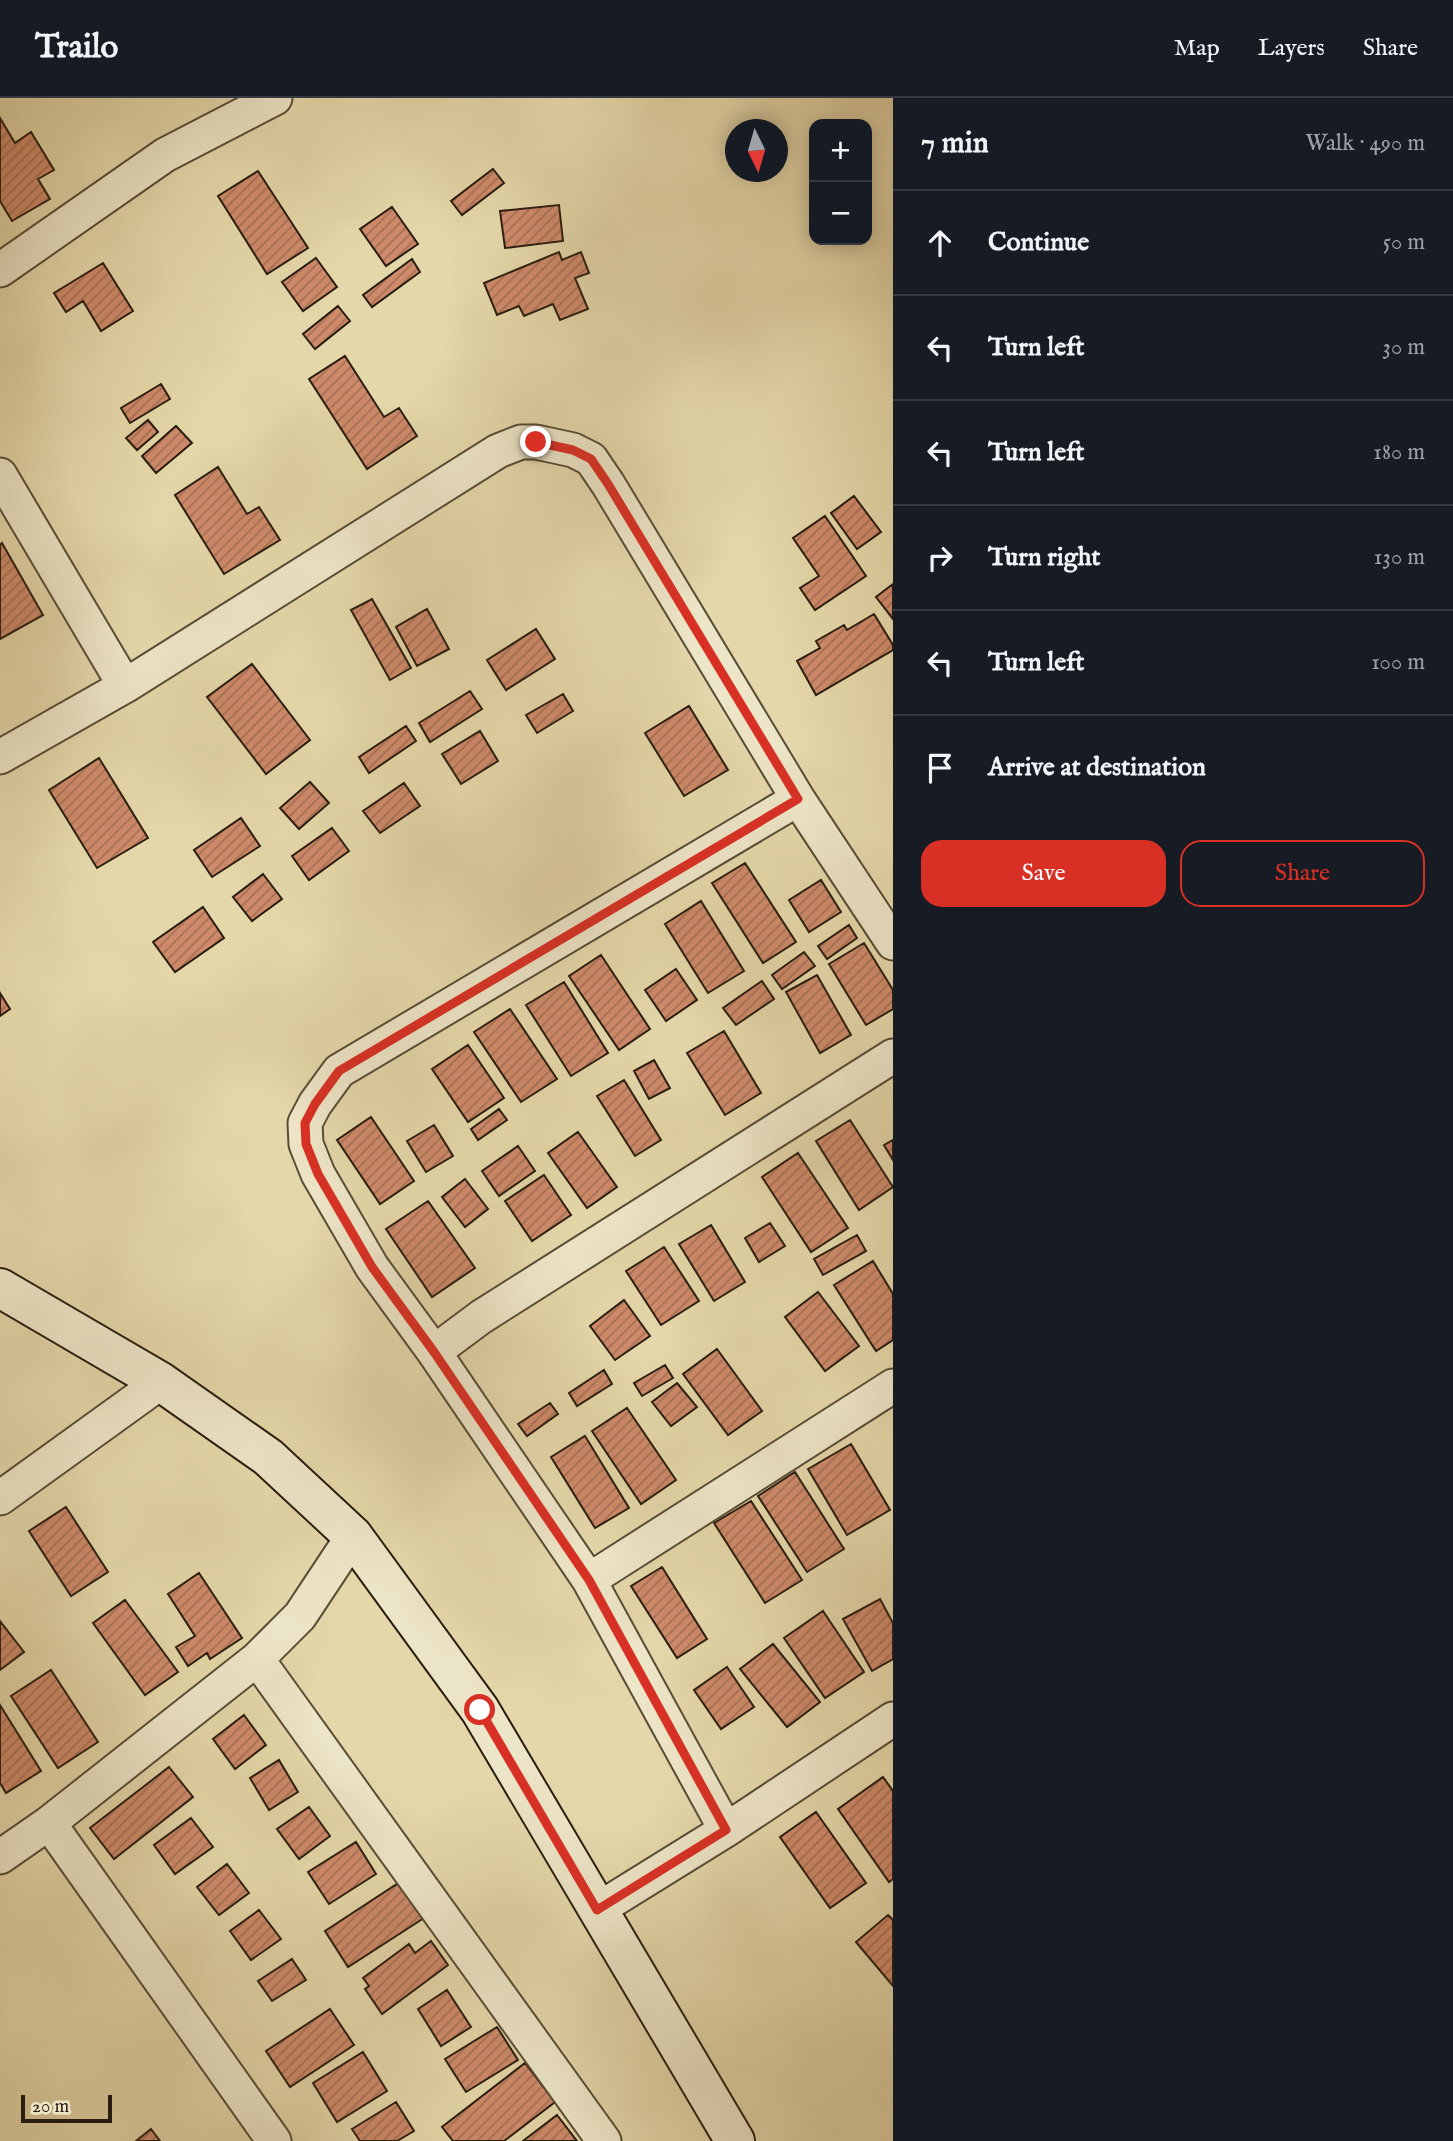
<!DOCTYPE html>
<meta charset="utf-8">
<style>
:root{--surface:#171b24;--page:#20242c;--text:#f1f3f6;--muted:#9ea1a6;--line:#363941;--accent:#d93025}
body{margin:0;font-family:"IM FELL English",serif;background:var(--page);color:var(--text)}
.controls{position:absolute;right:21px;top:21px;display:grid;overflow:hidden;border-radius:14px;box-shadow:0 4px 18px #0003}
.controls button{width:63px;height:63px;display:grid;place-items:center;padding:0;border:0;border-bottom:2px solid var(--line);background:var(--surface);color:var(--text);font:35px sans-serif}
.compass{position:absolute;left:725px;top:21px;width:63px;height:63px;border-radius:50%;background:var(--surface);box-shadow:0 4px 18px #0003;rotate:175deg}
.scale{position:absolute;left:21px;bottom:18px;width:91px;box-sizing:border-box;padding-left:7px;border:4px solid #291d0f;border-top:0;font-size:19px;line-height:24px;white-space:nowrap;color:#291d0f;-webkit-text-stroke:5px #ede5c7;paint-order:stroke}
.stop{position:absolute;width:21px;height:21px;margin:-16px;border:5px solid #d93025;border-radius:50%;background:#fff}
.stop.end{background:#d93025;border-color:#fff;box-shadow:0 2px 7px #0008}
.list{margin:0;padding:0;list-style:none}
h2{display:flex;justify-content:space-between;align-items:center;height:91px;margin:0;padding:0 28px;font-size:30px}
h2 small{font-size:23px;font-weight:400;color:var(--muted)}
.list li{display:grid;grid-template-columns:46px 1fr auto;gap:21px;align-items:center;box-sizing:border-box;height:105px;padding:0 28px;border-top:2px solid var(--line)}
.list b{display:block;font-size:26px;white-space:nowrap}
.list em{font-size:23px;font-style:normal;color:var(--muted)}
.actions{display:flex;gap:14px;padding:21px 28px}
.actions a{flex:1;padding:16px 0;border:2px solid var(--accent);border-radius:21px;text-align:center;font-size:24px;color:var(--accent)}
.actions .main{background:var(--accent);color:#fff}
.icon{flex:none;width:38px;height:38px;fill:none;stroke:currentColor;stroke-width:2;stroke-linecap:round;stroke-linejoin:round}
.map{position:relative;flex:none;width:893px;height:2043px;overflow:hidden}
header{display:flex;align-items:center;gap:42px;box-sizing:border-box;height:98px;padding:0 35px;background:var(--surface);border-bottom:2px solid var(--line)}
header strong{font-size:33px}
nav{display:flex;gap:38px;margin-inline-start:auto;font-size:24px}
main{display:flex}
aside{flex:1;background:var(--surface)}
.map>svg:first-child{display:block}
</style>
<header>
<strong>Trailo</strong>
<nav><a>Map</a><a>Layers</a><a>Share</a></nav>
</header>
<main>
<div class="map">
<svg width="893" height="2043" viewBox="0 0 893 2043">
<defs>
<pattern id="building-hatch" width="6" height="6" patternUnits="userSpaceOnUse" patternTransform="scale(1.75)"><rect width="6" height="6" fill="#ce8a6a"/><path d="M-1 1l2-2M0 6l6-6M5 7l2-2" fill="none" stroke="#a77056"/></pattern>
</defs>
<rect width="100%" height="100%" fill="#e4d7a9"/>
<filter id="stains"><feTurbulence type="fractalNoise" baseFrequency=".00286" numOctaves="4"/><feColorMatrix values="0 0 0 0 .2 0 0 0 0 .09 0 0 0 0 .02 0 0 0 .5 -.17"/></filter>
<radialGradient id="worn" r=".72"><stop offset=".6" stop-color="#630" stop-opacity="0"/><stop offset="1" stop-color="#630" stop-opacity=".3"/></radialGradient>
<!-- building -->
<path fill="url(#building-hatch)" stroke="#291d0f" stroke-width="2" d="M0,20L15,45L31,34L54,72L38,81L50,101L12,123L0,103Z
M493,71L504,85L462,117L451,103Z
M258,73L308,150L267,176L218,98Z
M559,107L563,143L505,150L500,113Z
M392,109L418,146L386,168L360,131Z
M559,154L562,162L581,154L589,175L575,180L588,211L560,222L553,206L524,218L519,208L497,217L484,185Z
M316,160L337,189L303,213L282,184Z
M412,161L420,174L372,209L363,197Z
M103,165L133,213L101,233L83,203L66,214L54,195Z
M338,208L350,223L315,251L303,236Z
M345,258L384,319L399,310L417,338L367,371L309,281Z
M161,286L170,301L130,325L121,310Z
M148,322L158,334L137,352L126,340Z
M176,328L192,345L156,375L142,358Z
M218,369L247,416L259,409L280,442L224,476L175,397Z
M854,398L881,434L857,451L831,415Z
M825,418L866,478L815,512L800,490L819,478L793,440Z
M2,445L43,517L0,541V447Z
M893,486V521L876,499Z
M372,501L411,570L390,582L351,512Z
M427,511L449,551L417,568L396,529Z
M874,516L893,547V552L816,597L797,563L820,550L816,543L844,527L847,532Z
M536,531L555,561L506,592L487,562Z
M252,566L310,642L266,676L207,599Z
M470,593L482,611L430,644L419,625Z
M563,596L573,613L537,635L526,617Z
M689,608L728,672L684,698L645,635Z
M406,628L416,643L369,675L359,659Z
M480,633L498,663L461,686L442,656Z
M99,660L148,740L97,770L49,692Z
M310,684L329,705L299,731L280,710Z
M404,685L420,708L380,735L363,713Z
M241,720L260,748L212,779L194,752Z
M332,730L349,753L309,782L292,758Z
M745,765L796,844L763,865L712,785Z
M263,776L282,801L252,823L233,799Z
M821,782L841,814L809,834L789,802Z
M701,803L744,873L708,895L665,826Z
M203,809L224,840L175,874L153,844Z
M849,827L857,840L827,861L818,848Z
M864,845L893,892V911L866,927L829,866Z
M804,854L815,868L782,891L772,877Z
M601,857L650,931L619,952L569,878Z
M676,871L697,902L666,923L645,892Z
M817,877L851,937L820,955L786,894Z
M762,883L774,901L736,927L723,910Z
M564,884L608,955L571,978L526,907Z
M0,895L10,911L0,918Z
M510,911L557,981L521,1004L474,934Z
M724,933L761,995L725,1017L687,955Z
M468,947L504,1000L468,1024L432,971Z
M654,962L670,990L649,1001L634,973Z
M624,982L661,1042L635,1058L597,998Z
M499,1011L507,1022L478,1042L471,1031Z
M371,1019L414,1083L380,1106L337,1042Z
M850,1022L893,1089L859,1112L816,1043Z
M434,1027L453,1058L426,1074L407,1043Z
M578,1034L617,1089L587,1110L548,1055Z
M893,1042V1062L884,1047Z
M518,1048L535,1073L499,1098L482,1073Z
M798,1055L848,1130L811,1154L762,1079Z
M544,1077L571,1117L532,1143L505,1103Z
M465,1081L488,1111L465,1129L442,1099Z
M428,1103L475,1170L432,1199L386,1131Z
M770,1125L785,1148L759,1164L745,1140Z
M711,1127L745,1184L714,1203L679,1146Z
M857,1137L866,1153L823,1177L814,1161Z
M664,1149L699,1203L661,1227L626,1173Z
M873,1163L893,1196V1242L876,1253L834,1187Z
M818,1194L859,1248L825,1273L785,1219Z
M624,1202L650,1238L615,1262L590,1228Z
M717,1251L762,1313L728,1337L683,1276Z
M665,1267L673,1280L642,1298L634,1285Z
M604,1272L612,1286L577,1308L569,1295Z
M677,1285L697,1309L671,1328L652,1304Z
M550,1305L558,1316L527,1338L518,1326Z
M627,1310L676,1382L641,1406L592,1333Z
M585,1338L629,1410L595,1430L551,1359Z
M851,1346L890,1412L847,1437L808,1371Z
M795,1374L844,1451L807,1474L758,1398Z
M751,1403L802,1482L765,1505L714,1425Z
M66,1409L108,1474L71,1498L29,1433Z
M662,1469L707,1541L677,1560L631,1488Z
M199,1475L242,1540L210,1561L207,1555L188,1568L176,1549L195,1538L168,1496Z
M880,1501L893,1525V1561L872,1573L843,1521Z
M125,1502L178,1574L145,1597L93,1525Z
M823,1513L864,1574L825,1600L784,1540Z
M0,1523L24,1554L0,1572Z
M773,1546L820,1604L787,1629L740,1571Z
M727,1569L754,1609L721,1631L694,1592Z
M51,1572L98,1644L58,1670L11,1598Z
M0,1607L41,1673L6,1695L0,1685Z
M244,1617L266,1647L235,1671L213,1641Z
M279,1662L298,1694L269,1712L250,1680Z
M169,1669L193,1699L114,1761L90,1730Z
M883,1679L893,1693V1781L889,1784L838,1711Z
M309,1709L330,1738L299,1761L277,1731Z
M816,1714L866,1785L830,1810L780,1739Z
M191,1720L213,1749L175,1776L154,1747Z
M356,1744L376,1776L329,1806L308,1774Z
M227,1766L249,1795L219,1817L197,1789Z
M400,1784L424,1820L348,1869L325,1833Z
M259,1812L281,1841L251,1862L230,1833Z
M888,1817L893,1822V1888L856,1844Z
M431,1843L448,1867L382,1916L365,1891L369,1888L363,1880L409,1846L415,1855Z
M292,1861L306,1882L272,1903L258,1883Z
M447,1892L471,1929L441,1948L418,1911Z
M330,1911L354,1947L290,1989L266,1953Z
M497,1929L518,1962L466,1994L445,1961Z
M363,1954L387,1993L337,2024L313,1985Z
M525,1965L555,2004L504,2043H453L442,2029Z
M396,2004L414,2033L397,2043H360L352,2031Z
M557,2017L577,2043H523Z
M151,2031L160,2043H136Z"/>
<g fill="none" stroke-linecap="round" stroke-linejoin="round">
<defs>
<path id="street" d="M0,172L165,57L275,0
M0,377L125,588
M0,659L125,588L498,353L521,344H536L573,352L591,361L608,386L798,701L893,845
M434,1254L481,1219L893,958
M0,1400L161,1284
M589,1482L893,1288
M257,1561L604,2043
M49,1725L274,2043
M726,1732L589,1482L434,1254L372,1169L318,1076L306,1046L305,1025L315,1006L339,973L798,701
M0,1759L49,1725L257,1561L300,1518L353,1438
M597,1812L726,1732L893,1621"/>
<path id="secondary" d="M0,1190L161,1284L268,1359L353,1438L480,1612L735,2043"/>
</defs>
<!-- street casing -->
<use href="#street" stroke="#584c36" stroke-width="37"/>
<!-- secondary casing -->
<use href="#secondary" stroke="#291d0f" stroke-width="42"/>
<!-- street -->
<use href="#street" stroke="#ede5c7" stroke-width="33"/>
<!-- secondary -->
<use href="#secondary" stroke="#ede5c7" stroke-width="38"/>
</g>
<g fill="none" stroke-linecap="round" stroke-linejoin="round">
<!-- route -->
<path stroke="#d93025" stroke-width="9" d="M480,1612L597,1812L726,1732L589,1482L434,1254L372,1169L318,1076L306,1046L305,1025L315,1006L339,973L798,701L608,386L591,361L573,352L536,344"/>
</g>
<rect width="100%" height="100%" filter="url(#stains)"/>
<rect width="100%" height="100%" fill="url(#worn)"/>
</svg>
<div class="controls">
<button>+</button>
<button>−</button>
</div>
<svg class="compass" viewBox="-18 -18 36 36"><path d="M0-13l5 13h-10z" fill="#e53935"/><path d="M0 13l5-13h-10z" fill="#9ea1a6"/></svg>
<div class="scale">20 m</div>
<div class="stop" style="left:480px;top:1612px"></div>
<div class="stop end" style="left:536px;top:344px"></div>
</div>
<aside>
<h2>7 min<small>Walk · 490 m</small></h2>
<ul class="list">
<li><svg class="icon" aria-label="ahead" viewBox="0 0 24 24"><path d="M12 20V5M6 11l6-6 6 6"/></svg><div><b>Continue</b></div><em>50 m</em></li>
<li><svg class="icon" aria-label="left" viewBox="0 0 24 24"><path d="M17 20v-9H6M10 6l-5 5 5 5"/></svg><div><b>Turn left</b></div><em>30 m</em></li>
<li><svg class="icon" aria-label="left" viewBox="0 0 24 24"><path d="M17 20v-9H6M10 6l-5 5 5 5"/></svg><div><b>Turn left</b></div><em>180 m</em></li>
<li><svg class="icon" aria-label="right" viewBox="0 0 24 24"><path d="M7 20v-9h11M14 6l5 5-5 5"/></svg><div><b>Turn right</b></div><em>130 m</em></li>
<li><svg class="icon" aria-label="left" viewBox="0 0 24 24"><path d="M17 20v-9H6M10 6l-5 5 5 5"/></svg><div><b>Turn left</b></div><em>100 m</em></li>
<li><svg class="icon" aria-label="arrive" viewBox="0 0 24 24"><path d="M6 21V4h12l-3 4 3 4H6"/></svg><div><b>Arrive at destination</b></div></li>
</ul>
<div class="actions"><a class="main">Save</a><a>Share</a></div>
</aside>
</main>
